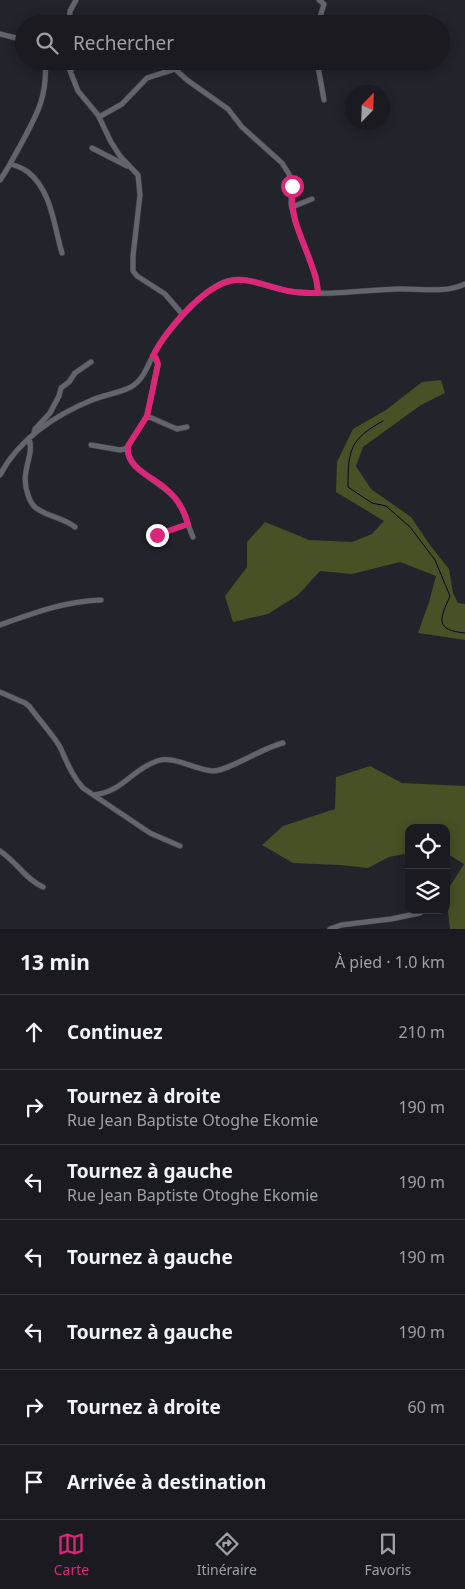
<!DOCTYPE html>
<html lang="fr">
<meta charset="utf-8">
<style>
:root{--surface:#1a1a20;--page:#27272d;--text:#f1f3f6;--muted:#9fa1a5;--line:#38383e;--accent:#db2777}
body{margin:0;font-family:"Noto Sans",sans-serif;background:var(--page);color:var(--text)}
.controls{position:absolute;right:15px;bottom:15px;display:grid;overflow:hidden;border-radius:10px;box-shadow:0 2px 12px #0003}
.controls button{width:45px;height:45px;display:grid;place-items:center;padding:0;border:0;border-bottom:1px solid var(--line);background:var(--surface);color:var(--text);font:25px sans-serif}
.compass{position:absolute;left:345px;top:85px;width:45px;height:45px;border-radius:50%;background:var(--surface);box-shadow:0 2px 12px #0003;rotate:23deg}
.stop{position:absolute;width:15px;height:15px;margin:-11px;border:4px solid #db2777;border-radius:50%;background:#fff}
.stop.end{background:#db2777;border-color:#fff;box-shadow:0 1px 5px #0008}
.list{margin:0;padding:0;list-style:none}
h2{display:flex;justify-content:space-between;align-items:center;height:65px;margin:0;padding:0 20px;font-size:21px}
h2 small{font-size:16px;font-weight:400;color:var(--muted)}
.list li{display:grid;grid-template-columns:32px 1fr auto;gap:15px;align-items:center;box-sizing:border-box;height:75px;padding:0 20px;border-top:1px solid var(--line)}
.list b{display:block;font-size:19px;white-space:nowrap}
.list p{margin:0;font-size:16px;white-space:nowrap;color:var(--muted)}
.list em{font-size:16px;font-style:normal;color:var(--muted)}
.icon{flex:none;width:28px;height:28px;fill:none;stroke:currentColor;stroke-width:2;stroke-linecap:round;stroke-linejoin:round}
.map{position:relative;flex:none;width:465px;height:929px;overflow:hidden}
.search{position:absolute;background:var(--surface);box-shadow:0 2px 12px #0003;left:15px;right:15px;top:15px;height:55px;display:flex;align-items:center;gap:12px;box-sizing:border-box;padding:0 18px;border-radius:28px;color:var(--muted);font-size:19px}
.sheet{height:590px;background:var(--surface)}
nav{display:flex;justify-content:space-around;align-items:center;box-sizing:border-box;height:70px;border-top:1px solid var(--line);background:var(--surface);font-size:14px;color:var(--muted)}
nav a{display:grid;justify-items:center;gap:2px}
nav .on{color:var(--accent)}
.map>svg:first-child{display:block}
</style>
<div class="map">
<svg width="465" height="929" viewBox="0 0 465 929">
<rect width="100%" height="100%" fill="#22232b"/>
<!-- green -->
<path fill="#485025" d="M441,380L445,393L421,405L363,447L356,466L371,489L411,517L430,545L449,569L453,593L458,603L465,604V640L418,633L429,602L436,576L400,562L352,574L320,571L298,595L268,614L233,622L225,596L247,567V542L265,522L309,540L352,542L372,534L384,521L336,492L337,462L353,429L386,410L422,382Z
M370,766L402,783L465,786V929H450L448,911L450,886L464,864L446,853V828H409V853L389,857L368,868L340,865L293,863L262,845L283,826L335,809L336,777Z"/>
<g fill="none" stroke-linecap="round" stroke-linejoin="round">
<!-- stream -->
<path stroke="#00072c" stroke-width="1" d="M383,421C350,439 348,450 348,487L372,503L386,506L410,527L435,560L450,596C440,619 434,630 465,633"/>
<defs>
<path id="minor" d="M69,24L70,11L76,0
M318,24L324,4L319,0
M0,34L24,40
M59,61L69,68L78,91L98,115L111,142L120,156L138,175L140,195L133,256V271L137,276L165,294L183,315
M71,61V71
M317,61L324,100
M99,117L122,104L147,78L175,69L187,80L228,109L242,127L282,163L289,174L292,186L291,204L295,221L316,277L318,293
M92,148L127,166
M11,164C17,166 23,168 28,172C52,191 54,227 62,253
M0,180C8,169 13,158 20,146C36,116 48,97 45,61
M292,207L312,199
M153,356L155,358L158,364L147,416L128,446C124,468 163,483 176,499C185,510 187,524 193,537
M147,416L177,429L187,427
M34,433L35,429L50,413L59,396L61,388L69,382L75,373L91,362
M29,438C35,457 19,471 28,495C30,501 32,505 36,508C48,517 62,517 75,527
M91,445L120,450L128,448
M0,475C18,440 55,415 92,400C104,395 119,393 131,387C145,379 148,363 156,350C168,330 201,292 222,283C246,272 271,290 296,292C329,296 364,290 398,289C421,288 443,294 465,284
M157,535L188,524
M0,625C33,613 66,601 101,600
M0,692L25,703L29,706C39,720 52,733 60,747C67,762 72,776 83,788L150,833L180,846
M94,795C124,791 131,770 157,761C174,755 195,770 213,771C228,771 264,747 283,743
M0,851C17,862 25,879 43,887
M330,929L341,925L391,919L420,913"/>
</defs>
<!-- minor casing -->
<use href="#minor" stroke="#3d3d44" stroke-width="6"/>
<!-- minor -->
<use href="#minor" stroke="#63646d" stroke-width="5"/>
</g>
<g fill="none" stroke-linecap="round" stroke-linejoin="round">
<!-- route -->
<path stroke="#db2777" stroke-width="6" d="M157,535L188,524C184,509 176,497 165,488C152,476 125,468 128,446L147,416L158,364L156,358L153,356C166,329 210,277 242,280C255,281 267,286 280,289C292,293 305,293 318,293C318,279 312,267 308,255C298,230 290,213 292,186"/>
</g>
</svg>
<div class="controls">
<button><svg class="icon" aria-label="locate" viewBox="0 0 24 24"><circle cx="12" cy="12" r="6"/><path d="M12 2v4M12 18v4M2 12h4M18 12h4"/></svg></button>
<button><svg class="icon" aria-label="layers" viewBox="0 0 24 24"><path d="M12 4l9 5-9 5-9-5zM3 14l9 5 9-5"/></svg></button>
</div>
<svg class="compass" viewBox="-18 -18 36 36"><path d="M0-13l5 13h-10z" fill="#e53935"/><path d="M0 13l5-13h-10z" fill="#9fa1a5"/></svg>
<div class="stop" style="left:292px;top:186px"></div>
<div class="stop end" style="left:157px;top:535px"></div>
<div class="search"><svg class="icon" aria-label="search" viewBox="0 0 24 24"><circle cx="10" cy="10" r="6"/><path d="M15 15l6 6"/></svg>Rechercher</div>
</div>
<section class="sheet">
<h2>13 min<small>À pied · 1.0 km</small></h2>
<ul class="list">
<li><svg class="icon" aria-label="ahead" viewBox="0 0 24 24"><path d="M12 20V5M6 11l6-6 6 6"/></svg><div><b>Continuez</b></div><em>210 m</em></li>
<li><svg class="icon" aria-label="right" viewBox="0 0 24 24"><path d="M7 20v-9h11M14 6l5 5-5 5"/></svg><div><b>Tournez à droite</b><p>Rue Jean Baptiste Otoghe Ekomie</p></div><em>190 m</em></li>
<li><svg class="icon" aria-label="left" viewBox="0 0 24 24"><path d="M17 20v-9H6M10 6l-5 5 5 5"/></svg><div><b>Tournez à gauche</b><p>Rue Jean Baptiste Otoghe Ekomie</p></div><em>190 m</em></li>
<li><svg class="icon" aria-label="left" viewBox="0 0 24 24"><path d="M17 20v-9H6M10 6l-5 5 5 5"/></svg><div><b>Tournez à gauche</b></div><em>190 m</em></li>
<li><svg class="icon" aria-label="left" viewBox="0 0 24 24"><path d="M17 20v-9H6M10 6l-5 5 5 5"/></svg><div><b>Tournez à gauche</b></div><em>190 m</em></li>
<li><svg class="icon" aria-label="right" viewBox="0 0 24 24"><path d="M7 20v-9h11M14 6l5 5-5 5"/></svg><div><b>Tournez à droite</b></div><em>60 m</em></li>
<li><svg class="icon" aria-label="arrive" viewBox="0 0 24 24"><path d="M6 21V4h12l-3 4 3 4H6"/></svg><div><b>Arrivée à destination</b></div></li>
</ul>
</section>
<nav>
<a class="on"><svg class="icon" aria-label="map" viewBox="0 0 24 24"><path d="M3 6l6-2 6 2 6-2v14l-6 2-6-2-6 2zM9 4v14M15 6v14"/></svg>Carte</a>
<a><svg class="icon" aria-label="directions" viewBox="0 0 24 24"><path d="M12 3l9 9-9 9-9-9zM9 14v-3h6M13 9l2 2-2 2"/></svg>Itinéraire</a>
<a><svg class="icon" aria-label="saved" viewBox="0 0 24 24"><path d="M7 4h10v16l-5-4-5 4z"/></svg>Favoris</a>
</nav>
